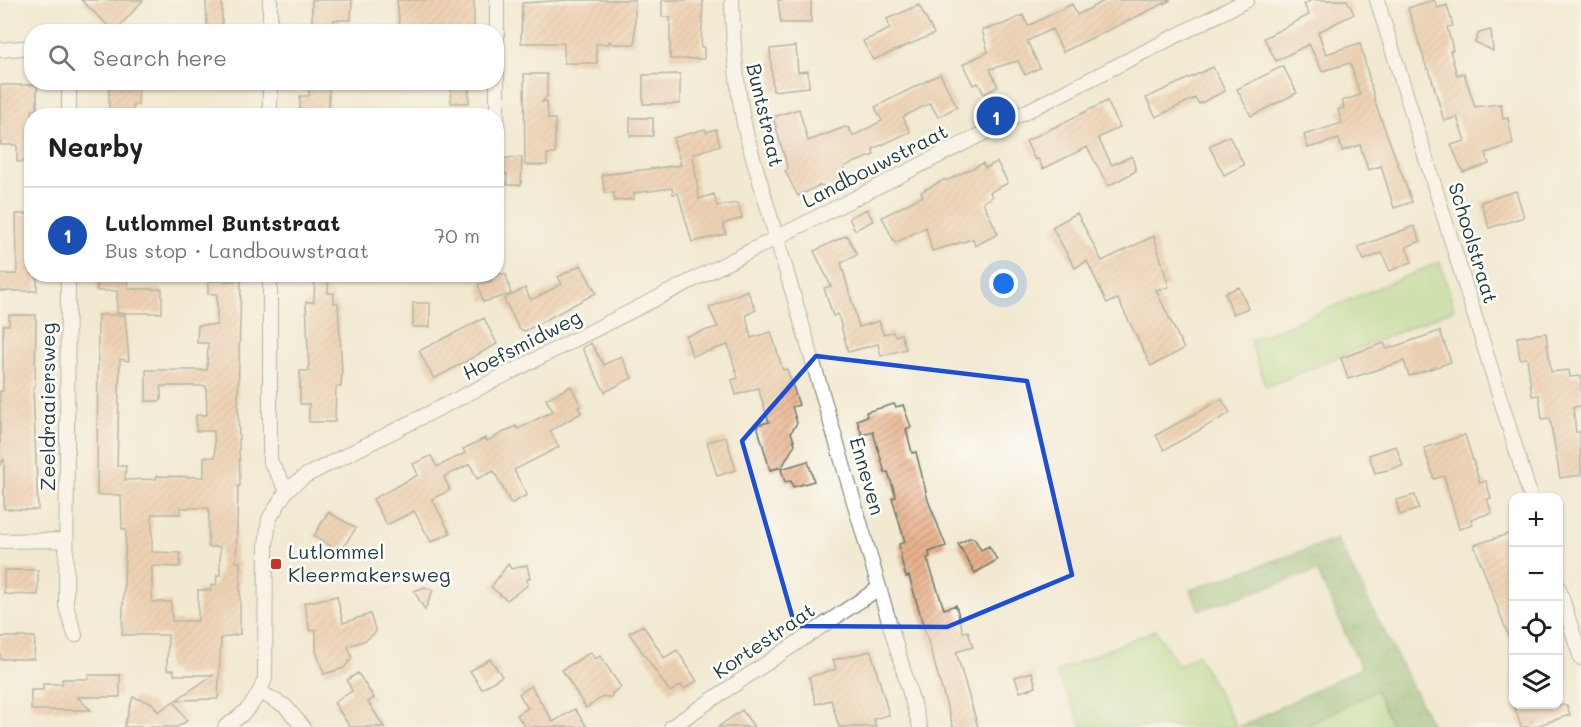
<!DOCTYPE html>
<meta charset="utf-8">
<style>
:root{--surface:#fff;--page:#f6f6f6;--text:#202124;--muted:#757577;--line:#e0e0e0;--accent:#0b8043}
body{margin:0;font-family:Mali,sans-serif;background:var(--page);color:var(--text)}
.controls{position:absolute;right:18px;bottom:18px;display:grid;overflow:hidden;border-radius:12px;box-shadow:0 2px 4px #0004}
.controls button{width:54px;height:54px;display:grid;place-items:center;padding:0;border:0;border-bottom:2px solid var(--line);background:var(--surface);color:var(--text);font:30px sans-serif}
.you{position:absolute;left:1004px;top:284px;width:21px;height:21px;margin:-15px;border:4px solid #fff;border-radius:50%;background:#1a73e8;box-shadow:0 0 0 9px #1a73e833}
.badge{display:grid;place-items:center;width:39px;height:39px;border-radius:50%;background:var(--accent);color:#fff;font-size:20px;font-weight:700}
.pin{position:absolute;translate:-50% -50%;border:3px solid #fff;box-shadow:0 2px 6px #0006}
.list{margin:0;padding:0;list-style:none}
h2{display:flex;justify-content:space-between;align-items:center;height:78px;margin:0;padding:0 24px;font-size:26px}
h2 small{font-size:20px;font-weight:400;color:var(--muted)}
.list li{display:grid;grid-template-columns:39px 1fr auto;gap:18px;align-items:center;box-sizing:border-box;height:96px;padding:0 24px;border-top:2px solid var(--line)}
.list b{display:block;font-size:22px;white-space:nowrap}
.list p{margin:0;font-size:20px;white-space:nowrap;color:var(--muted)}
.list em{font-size:20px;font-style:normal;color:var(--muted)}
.icon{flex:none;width:33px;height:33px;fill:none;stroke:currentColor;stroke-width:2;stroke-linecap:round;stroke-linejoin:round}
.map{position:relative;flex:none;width:1581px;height:727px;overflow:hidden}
.search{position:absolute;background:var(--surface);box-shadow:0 2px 4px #0004;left:24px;top:24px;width:480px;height:66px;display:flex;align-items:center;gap:15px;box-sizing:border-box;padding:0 21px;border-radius:24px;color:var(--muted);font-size:22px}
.panel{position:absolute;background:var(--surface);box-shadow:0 2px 4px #0004;left:24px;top:108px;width:480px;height:174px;border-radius:24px}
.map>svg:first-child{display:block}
</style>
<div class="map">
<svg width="1581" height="727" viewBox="0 0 1581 727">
<defs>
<pattern id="forest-crowns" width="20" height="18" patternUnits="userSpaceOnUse" patternTransform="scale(1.5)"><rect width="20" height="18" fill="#85b873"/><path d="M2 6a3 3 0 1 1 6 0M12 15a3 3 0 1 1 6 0" fill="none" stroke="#6c975f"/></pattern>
<pattern id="building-hatch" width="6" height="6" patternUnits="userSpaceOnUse" patternTransform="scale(1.5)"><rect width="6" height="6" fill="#e9b38d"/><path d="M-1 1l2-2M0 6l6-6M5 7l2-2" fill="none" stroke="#bc9374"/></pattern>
</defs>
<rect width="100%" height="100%" fill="#fff"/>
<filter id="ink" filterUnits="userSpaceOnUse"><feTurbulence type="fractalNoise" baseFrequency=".0167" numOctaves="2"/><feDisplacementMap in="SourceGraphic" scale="12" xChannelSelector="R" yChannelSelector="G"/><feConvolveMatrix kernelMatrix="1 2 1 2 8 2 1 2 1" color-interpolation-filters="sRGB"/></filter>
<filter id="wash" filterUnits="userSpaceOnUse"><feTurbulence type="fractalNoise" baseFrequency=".008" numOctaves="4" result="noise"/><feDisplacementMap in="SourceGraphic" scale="24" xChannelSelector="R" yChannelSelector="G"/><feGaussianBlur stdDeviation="1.35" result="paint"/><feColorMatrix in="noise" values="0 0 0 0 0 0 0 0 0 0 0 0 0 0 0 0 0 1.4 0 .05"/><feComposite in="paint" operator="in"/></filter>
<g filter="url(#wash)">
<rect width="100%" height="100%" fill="#f2e9d1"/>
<!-- grass -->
<path fill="#a7d886" stroke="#638a5d" stroke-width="1.5" d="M1440,262L1454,309L1266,387L1250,341Z
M1155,630L1179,666L1197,654L1237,727H1083L1056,672Z
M1376,690L1392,727H1304Z"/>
<!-- forest -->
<path fill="url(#forest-crowns)" stroke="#527a54" stroke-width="1.5" d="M1337,539L1433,727H1392L1376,690L1304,727H1239L1361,668L1317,571L1199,610L1190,590Z"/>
<g id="blocks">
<!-- building -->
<path fill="url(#building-hatch)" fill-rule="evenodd" d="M81,0H143L115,32Z
M206,0H222V32H207Z
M312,0H352L351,20H334V27H329V32H312Z
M397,0H474V32L400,29Z
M568,0H635V44H613L609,41V44H596L597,63H564V43H521L522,3Z
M662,0H703L701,47H704V59H670V17H662Z
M778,0H811V23H781Z
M1106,0H1171L1063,52L1052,29L1027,41L1040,68L1025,75L1018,61L990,69L998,87L984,94L978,83L973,85L963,64L988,52L982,30L1004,24L1023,15L1028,26L1072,4L1077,15Z
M1312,0H1347L1354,14L1318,32L1326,54L1360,43L1376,105L1412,202L1394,208L1381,166L1368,170L1360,145L1342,151L1339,139L1308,148L1304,135L1342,123L1338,110L1344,108L1342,101L1360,95L1350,63L1322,71L1309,44L1276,61L1264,38L1309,15L1304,4Z
M1434,0L1438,8L1447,5L1453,26L1447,27L1453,50L1450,51L1457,75L1464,73L1475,107L1501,104L1503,119L1508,118L1513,144L1486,153L1489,164L1463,172L1451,145L1465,141L1457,117L1444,121L1429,69H1427L1408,8Z
M919,5L934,34L873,60L863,41L890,29L887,19Z
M1491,30L1493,51L1475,42L1479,33Z
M796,46L798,72L808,71L809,87L773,91L770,49Z
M1283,66L1297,93L1251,116L1237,89Z
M1213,67L1225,91L1199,104L1195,98L1156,117L1146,98Z
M524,74H547V96L542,102L547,101L548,119H555V154H547V165H525Z
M680,74V104H643V75Z
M940,74L957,107L938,117L930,103L903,117L910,132L873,149L874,155L845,166L838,190L820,185L798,196L785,171L788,169L773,117L799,109L808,141L845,127L849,128L853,136L882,121L875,107Z
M109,82H138V105H133V116H109Z
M309,82H329V116H300V96H309Z
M451,82H469V103H451Z
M0,85H37V110H32V162H17V145H1Z
M1107,101L1120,127L1098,138L1112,165L1132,156L1136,171L1108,186L1087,147L1043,169L1038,159L1035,160L1026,141Z
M630,118H653V136H630Z
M705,129L706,132L716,129L720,145L693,154L699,199L714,194L717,206L738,203L742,218L723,224L726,234L692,242L678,193L673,194L672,188L634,193V199L615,201L614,193H605L602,175L681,165L673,138Z
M1229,136L1244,165L1224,175L1209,146Z
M522,157L521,185H507V174L496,175V159Z
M997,162L1008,183L990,192L992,197L983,202L998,234L975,246L973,239L932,251L926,227L895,243L882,217L923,196L921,192L945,179L946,181L983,163L985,168Z
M1516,191L1524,217L1489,228L1481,202Z
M867,209L873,221L855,230L849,218Z
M1077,213L1102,261L1154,236L1169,287L1156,290L1184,349L1151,366L1118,299L1107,303L1087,261L1075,268L1052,227Z
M16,214H32V274H37V291H0V274H17Z
M1414,226L1421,241L1406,247L1412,262L1390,271L1382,253L1364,260L1358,247Z
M847,235L857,255L841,263L859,327L879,321L883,334L893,332L895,336L901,334L906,349L881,356L878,344L848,352L838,314L833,316L824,288L831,286L814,251Z
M581,265L596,293L525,331L519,329L504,299L525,288L531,300L562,284L558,277Z
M97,274H128V289H162V313H117V291H97Z
M315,274H329L328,293H334V303H338L342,372L341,387H336L335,422H309V404H300V371H309L306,302H314Z
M490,274H506L511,294L483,302L478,284L492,281Z
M208,281H241L238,399L240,486H238L236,562H240V634L221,638L218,699L176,700L213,675H174V670H167L168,635H122L126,529H122L121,495H97L98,315H125L129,361L120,359L117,466H126L125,480L156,479V476L204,477V457H215L214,431H196V415H207L206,386H161V401H146V370H207L208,343H197L198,325H217V294H208ZM180,508H209L208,547H220V575H217L216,585H211V590H198V621H172L171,602H152V566L180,567V553L152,552V514H180Z
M1239,287L1248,308L1233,314L1225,293Z
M747,290L756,310L746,315L751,338L771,332L783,370L787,369L799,405L792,407L797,423L791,432L795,444L782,467L770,470L757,425L769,422L758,388L736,395L732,380L738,378L728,345L692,356L686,336L718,327L709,308Z
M413,303H430V327H413Z
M9,315H36L35,387H33L38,510L4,509V458L0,466V391H3V325H9Z
M484,318L497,344L434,379L419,351Z
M1440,331L1451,362L1409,376L1404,361L1348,379L1341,358L1384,343L1387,349Z
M1546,333L1551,372L1569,370L1570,377L1581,376V406L1573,407L1576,432H1580L1581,475L1560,478L1550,418L1542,419L1539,395L1532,396L1527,358L1520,359L1517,337Z
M591,343L604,365L621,356L632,378L605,392L582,348Z
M571,386L581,406L578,407L581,413L550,431L559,447L514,470L527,495L511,504L494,471L477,479L470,464L444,477L450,490L432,499L450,533L431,542L414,511L387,525L373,499L418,475L413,464L431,456L437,467L465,453L463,449L485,438L487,441L516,426L518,429L553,411L546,399Z
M1222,399L1230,413L1164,450L1156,435Z
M894,404L896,407L903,405L911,427L906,429L912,453L916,452L928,500L946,546L929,552L930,557L927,558L944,609L956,605L963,632L968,631L973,647L956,652L978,727H953L909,576L906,577L902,563L899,544L905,542L892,498L896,497L888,472L885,473L873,432L862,435L857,420L867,416L866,412Z
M1465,435L1480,483L1486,481L1491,498L1487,499L1492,513L1471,519L1473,525L1459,529L1444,476L1434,479L1424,448Z
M726,437L736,470L717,476L707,442Z
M1396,446L1403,466L1375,473L1369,455Z
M808,461L814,481L793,487L791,481L785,482L781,469Z
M1415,495L1419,509L1400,515L1396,500Z
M328,512L356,528L340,552L314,536Z
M1514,532V643H1511L1474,545Z
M969,538H974L981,550L989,546L997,560L975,573L958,544Z
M508,564L511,569L527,565L530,578L527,579L528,585L507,600L491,587Z
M4,570H38V595L4,594Z
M425,587L433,590L425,610L414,591Z
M337,596L343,623L370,614L376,632L366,640L348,646L352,658L344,668L324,674L316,651V630L310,631L304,603Z
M643,625L664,658L677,650L697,681L684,689L681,685L670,692L629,633Z
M0,637H35L34,659H0Z
M871,651L889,715L874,719L876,727H839L831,700L816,704L809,677L836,669L833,660Z
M591,652L595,659L600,656L621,687L612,693L611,698L604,696L586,708L562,670Z
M490,659L502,676L482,689L470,671Z
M1032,672L1036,687L1020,692L1015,677Z
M358,673L374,698L368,702L384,727H350L334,703L352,691L347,680Z
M88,675H120V697H77L91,710H31V690H43V684H62V679H88Z
M531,686L553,722L575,709L587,727H525L517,715L528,708L519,694Z
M133,697L152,703L158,712L174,701L187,721L177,727H124Z
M1514,705H1567L1570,715L1533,727H1521Z
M742,710L754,727H718Z"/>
</g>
</g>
<g filter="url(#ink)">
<use href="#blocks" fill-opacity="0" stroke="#69796b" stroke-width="1.5"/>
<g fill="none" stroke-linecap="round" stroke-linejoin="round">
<defs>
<path id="street" d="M270,0V32
M497,0V140
M732,0C733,47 736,91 747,137L920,727
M1377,0L1531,498
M0,50L32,47
M270,82V116
M69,116V82
M68,274L66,606L75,635
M270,274V461L287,490
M0,541L66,540
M1558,586L1581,658
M260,692L285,706L303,727
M225,727C245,714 258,701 265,678L266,545L269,519L287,490L305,476L1247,0
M671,727L879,588"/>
</defs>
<!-- street casing -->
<use href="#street" stroke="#69796b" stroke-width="16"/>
<!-- street -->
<use href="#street" stroke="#fff" stroke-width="14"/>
</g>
</g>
<!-- marked area -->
<path d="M0 0H1581V727H0ZM816,356L1027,381L1072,575L947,627L795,626L742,441Z" fill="#f2e9d1" fill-opacity=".55" fill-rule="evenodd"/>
<path fill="none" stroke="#1d4ed8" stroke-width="4.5" stroke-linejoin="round" d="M816,356L1027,381L1072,575L947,627L795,626L742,441Z"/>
<!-- markers -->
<rect fill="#c8321e" stroke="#fff" stroke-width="2" x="270" y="558" width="12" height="12" rx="3"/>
<g text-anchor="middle" stroke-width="5" stroke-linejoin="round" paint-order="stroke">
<!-- street labels -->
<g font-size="20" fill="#1f3d34" stroke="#fff">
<text transform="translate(765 115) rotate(77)" y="7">Buntstraat</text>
<text transform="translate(875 166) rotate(-27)" y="7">Landbouwstraat</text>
<text transform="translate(1473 243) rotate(73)" y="7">Schoolstraat</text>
<text transform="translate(522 345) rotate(-27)" y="7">Hoefsmidweg</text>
<text transform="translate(48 407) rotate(-90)" y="7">Zeeldraaiersweg</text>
<text transform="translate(867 476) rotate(74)" y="7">Enneven</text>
<text transform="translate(764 641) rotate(-34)" y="7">Kortestraat</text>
</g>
<!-- poi labels -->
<g font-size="20" fill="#1f3d34" stroke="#fff" text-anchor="start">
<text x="288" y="559">Lutlommel<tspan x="288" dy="23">Kleermakersweg</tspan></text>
</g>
</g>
</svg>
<div class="controls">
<button>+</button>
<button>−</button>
<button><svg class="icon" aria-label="locate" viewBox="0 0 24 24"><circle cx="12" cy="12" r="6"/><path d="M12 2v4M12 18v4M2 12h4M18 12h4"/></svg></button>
<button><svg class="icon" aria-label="layers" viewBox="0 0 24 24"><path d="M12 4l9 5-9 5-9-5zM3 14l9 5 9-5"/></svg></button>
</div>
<div class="you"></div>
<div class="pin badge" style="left:996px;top:116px;background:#1a4fb4">1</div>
<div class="search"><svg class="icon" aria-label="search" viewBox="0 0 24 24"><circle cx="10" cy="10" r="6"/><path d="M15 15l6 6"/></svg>Search here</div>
<section class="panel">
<h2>Nearby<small></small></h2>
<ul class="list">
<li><span class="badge" style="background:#1a4fb4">1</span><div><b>Lutlommel Buntstraat</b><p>Bus stop · Landbouwstraat</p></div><em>70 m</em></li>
</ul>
</section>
</div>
